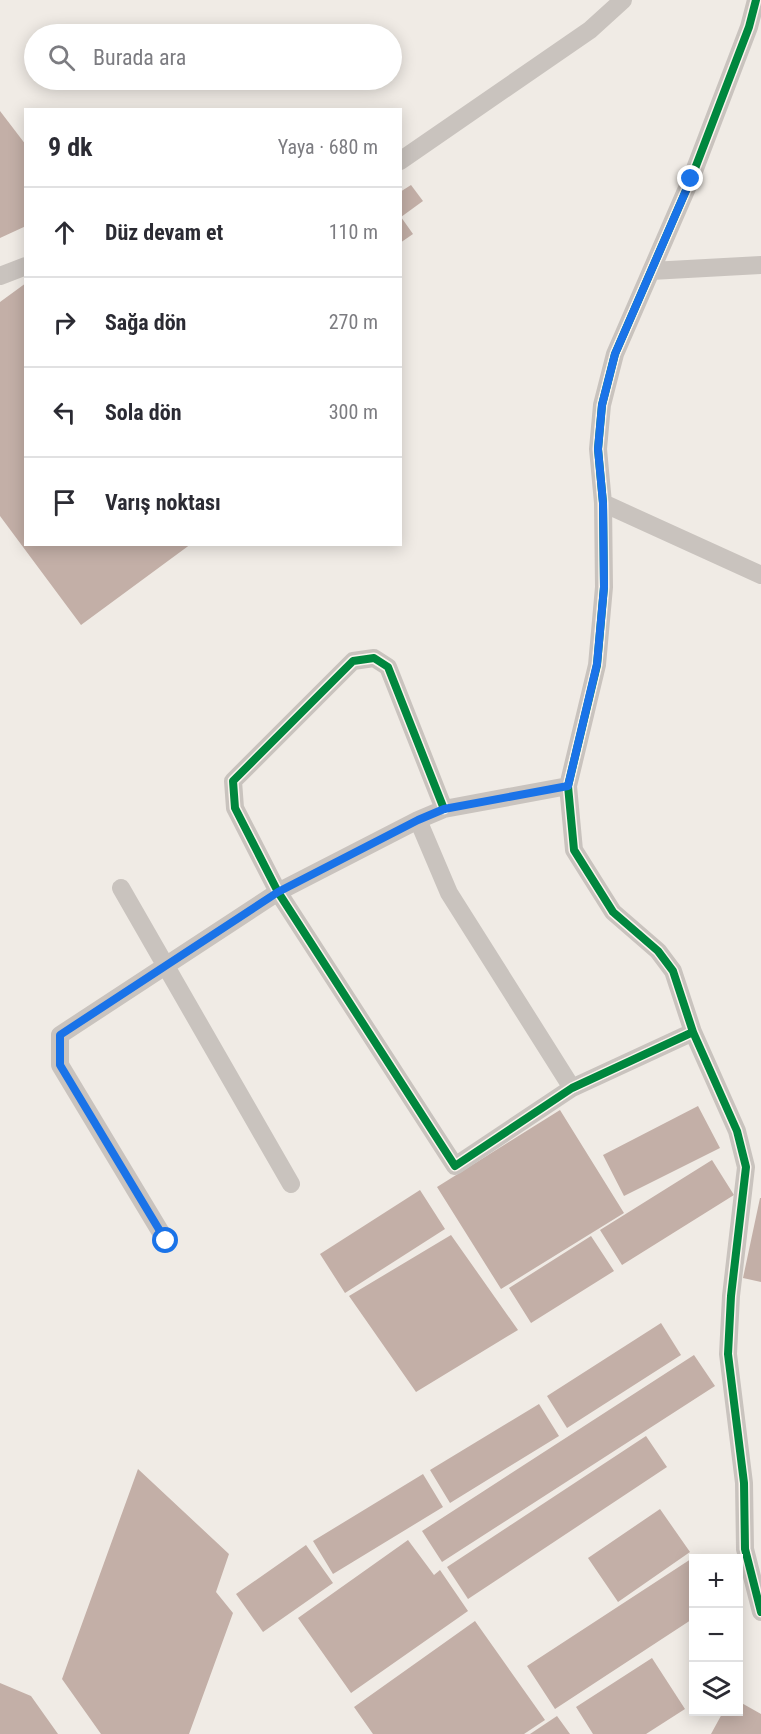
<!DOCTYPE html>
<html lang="tr">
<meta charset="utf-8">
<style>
:root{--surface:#fff;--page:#f7f7f7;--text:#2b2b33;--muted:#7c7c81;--line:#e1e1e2}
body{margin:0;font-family:"Roboto Condensed",sans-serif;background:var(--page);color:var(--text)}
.controls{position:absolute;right:18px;bottom:18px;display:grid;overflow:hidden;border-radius:0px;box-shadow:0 3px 15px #0003}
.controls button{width:54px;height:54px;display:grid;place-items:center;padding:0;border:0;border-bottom:2px solid var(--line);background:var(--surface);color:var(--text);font:30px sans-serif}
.stop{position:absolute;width:18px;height:18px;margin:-14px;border:4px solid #1a73e8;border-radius:50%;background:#fff}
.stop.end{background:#1a73e8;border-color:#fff;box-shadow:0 2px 6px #0008}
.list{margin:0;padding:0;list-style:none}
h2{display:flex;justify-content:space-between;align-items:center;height:78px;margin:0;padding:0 24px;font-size:26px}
h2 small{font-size:20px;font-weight:400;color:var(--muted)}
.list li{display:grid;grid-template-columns:39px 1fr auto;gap:18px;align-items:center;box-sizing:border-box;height:90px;padding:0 24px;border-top:2px solid var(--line)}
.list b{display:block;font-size:22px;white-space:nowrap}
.list em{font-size:20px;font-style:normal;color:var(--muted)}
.icon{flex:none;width:33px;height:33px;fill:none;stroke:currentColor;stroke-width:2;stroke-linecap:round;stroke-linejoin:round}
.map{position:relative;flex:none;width:761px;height:1734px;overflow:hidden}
.search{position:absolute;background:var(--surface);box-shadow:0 3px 15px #0003;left:24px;top:24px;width:378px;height:66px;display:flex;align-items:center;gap:15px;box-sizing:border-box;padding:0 21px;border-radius:33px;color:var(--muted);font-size:22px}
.panel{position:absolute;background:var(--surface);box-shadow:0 3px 15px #0003;left:24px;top:108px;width:378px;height:438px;border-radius:0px}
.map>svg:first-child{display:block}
</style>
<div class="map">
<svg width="761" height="1734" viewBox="0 0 761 1734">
<rect width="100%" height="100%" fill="#f0ebe5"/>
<!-- building -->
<path fill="#c3afa7" d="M0,111L26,145V226L0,238Z
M411,185L423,201L401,217L413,234L400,243V192Z
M26,283V544H191L81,625L0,516V302Z
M698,1106L720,1148L624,1196L603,1155Z
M560,1110L624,1213L501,1289L437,1187Z
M712,1160L734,1195L622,1265L600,1230Z
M420,1190L445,1229L345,1293L320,1254Z
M760,1198H761V1282L743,1278Z
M451,1235L518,1330L416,1392L349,1296Z
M591,1236L614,1271L531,1323L509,1288Z
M661,1323L681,1355L567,1428L547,1396Z
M694,1355L715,1386L442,1562L422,1531Z
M539,1404L559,1436L450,1503L430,1470Z
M646,1436L667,1467L468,1599L447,1567Z
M138,1469L229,1554L216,1592L233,1613L189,1734H101L62,1679Z
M423,1474L443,1507L333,1574L313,1541Z
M660,1509L690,1552L618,1602L588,1558Z
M408,1540L434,1575L440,1570L468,1611L351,1693L298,1618Z
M306,1545L333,1583L263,1632L236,1594Z
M694,1557V1618L555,1709L527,1666Z
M475,1621L545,1720L524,1734H373L354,1707Z
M652,1658L685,1709L646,1734H593L576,1707Z
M0,1683L31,1696L58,1734H0Z
M738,1701L761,1714V1734H711L723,1712H738Z
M557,1716L570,1734H530Z"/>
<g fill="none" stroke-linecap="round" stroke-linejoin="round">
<!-- minor -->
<path stroke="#c9c3be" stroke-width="18" d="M756,0L749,27L691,179L615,354L602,405L598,449L603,503L604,587L597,665L568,786L574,850L613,912L658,951L673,971L693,1032L737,1131L746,1167L731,1296L728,1354L744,1483L745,1549L761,1612
M400,161L590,30L623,0
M651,271L761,265
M0,276L26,266
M603,503L761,575
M444,809L388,667L374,658L353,661L233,781L235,808L278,892L455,1166L572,1088L693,1032
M418,820L449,893L572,1088
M121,888L291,1184
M166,1241L60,1065V1035L278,892L418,820L444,809L568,786"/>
<defs>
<path id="cycleway" d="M756,0L749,27L691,179L615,354L602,405L598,449L603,503L604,587L597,665L568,786L574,850L613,912L658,951L673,971L693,1032L737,1131L746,1167L731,1296L728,1354L744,1483L745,1549L761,1612
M444,809L388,667L374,658L353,661L233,781L235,808L278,892L455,1166L572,1088L693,1032"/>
</defs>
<!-- cycleway casing -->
<use href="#cycleway" stroke="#fbf5ee" stroke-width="11"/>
<!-- cycleway -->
<use href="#cycleway" stroke="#00873e" stroke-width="8"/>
</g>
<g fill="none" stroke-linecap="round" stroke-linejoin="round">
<!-- route -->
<path stroke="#1a73e8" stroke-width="8" d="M166,1241L60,1065V1035L278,892L418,820L444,809L568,786L597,664L604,587L603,503L598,449L602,405L615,354L691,179"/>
</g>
</svg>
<div class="controls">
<button>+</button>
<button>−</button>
<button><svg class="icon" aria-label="layers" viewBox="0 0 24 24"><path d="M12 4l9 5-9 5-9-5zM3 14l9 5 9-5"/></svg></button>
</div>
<div class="stop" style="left:166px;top:1241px"></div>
<div class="stop end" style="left:691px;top:179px"></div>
<div class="search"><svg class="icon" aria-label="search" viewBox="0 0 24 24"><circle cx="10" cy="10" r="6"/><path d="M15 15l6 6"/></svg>Burada ara</div>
<section class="panel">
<h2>9 dk<small>Yaya · 680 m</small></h2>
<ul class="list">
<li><svg class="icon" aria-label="ahead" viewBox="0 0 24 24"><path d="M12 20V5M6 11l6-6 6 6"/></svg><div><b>Düz devam et</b></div><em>110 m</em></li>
<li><svg class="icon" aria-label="right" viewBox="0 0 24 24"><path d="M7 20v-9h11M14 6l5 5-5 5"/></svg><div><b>Sağa dön</b></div><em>270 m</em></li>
<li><svg class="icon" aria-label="left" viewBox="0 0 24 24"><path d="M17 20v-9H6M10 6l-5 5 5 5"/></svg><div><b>Sola dön</b></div><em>300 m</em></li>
<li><svg class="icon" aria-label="arrive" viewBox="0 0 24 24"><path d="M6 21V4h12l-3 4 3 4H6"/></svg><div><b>Varış noktası</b></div></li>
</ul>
</section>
</div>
